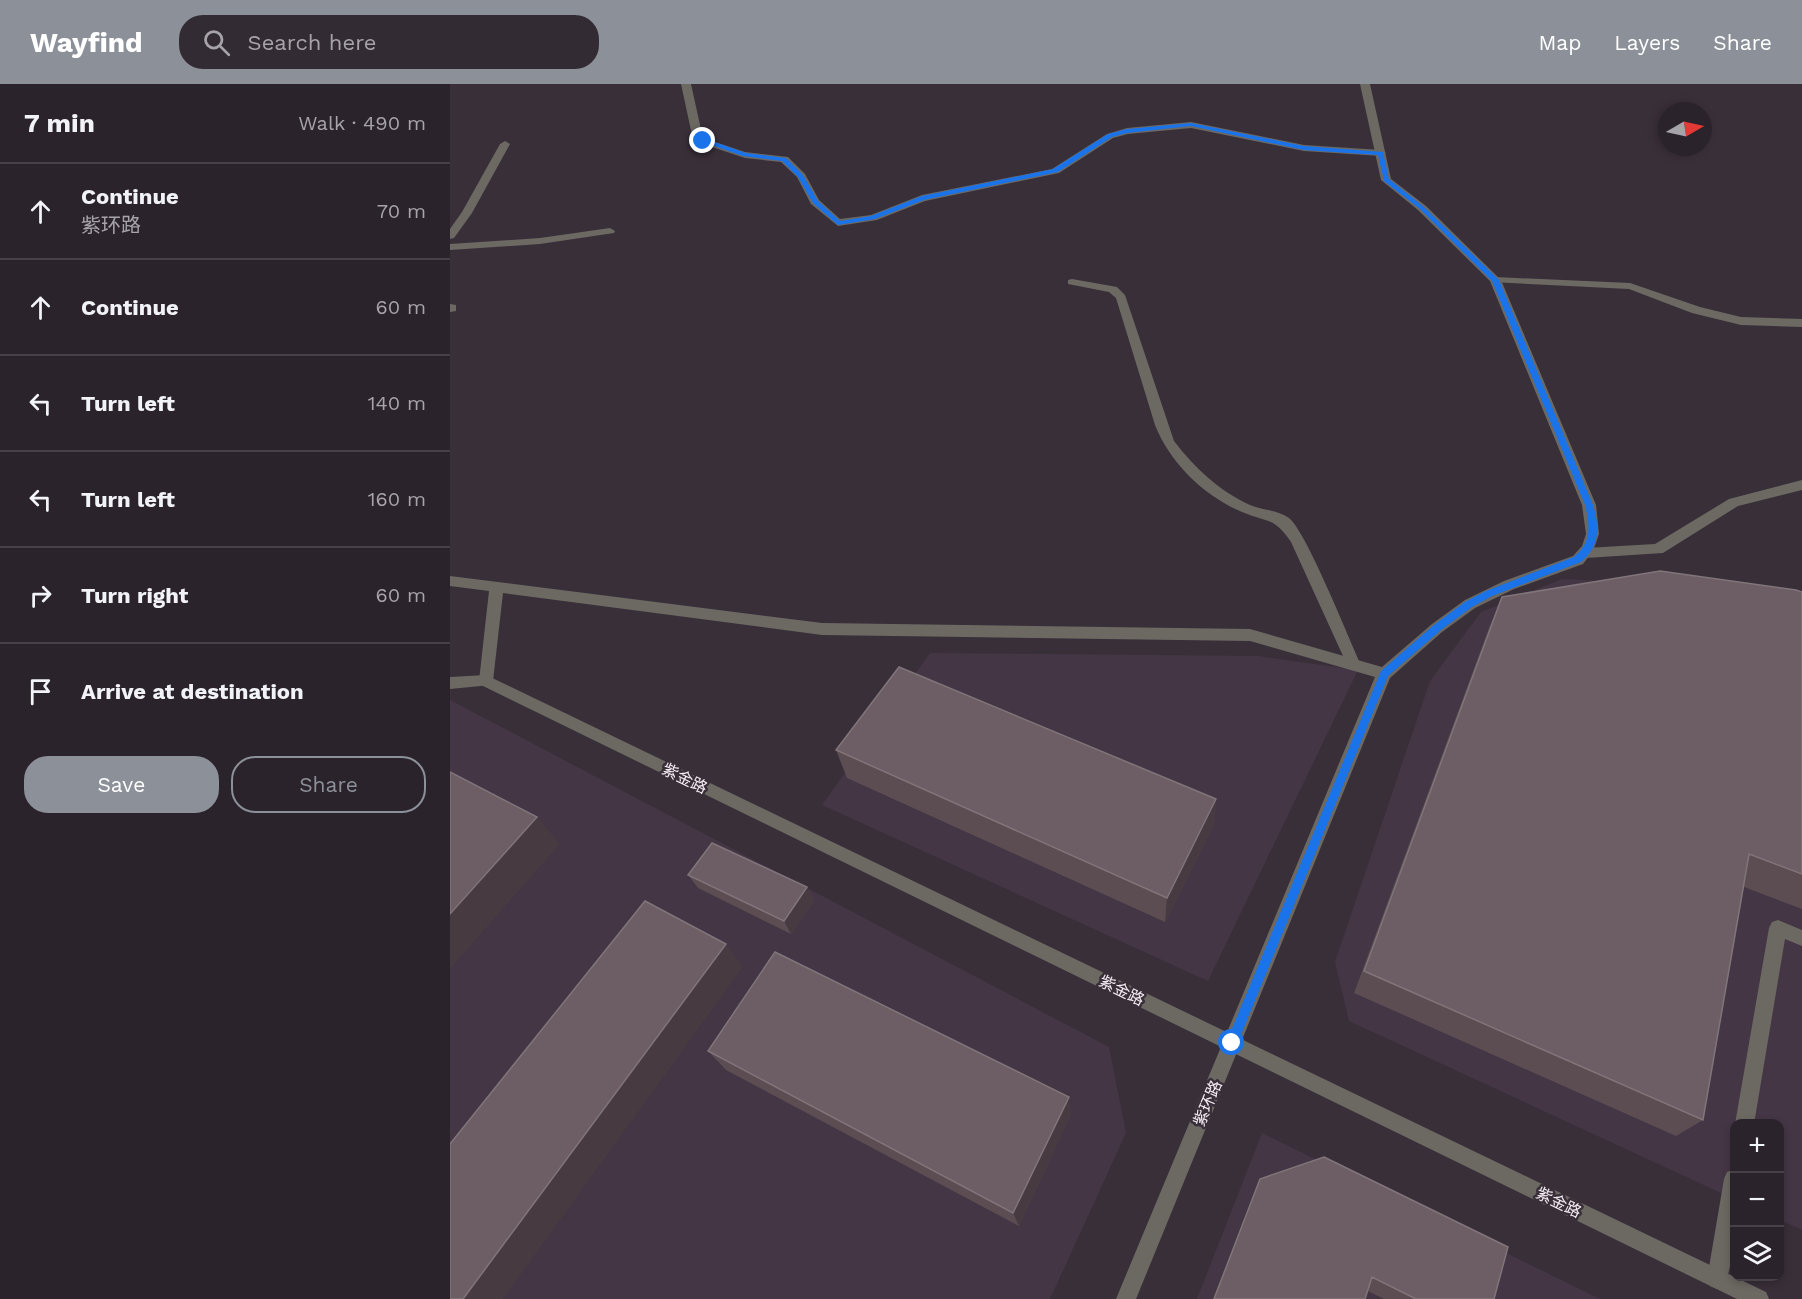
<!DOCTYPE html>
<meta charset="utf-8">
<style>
:root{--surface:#2b232b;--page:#332b33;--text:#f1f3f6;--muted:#a6a4a9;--line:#474047;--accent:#8c9099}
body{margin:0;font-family:"Work Sans","Noto Sans SC",sans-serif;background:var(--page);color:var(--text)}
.controls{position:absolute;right:18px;bottom:18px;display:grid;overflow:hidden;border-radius:12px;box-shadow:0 3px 9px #0003}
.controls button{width:54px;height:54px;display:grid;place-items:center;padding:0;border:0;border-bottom:2px solid var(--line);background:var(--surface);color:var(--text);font:30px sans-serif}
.compass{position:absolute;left:1208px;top:18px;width:54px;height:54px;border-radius:50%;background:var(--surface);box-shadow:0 3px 9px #0003;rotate:81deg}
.stop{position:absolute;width:18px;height:18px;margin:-14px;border:4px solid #1a73e8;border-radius:50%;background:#fff}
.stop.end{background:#1a73e8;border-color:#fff;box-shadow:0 2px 6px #0008}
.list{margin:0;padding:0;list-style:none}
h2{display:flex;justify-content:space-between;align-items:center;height:78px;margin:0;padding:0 24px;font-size:26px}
h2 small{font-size:20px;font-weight:400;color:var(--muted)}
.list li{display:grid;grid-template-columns:39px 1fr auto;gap:18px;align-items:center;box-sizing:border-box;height:96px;padding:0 24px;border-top:2px solid var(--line)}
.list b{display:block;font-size:22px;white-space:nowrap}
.list p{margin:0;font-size:20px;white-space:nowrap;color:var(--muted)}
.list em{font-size:20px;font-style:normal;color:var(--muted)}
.actions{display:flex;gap:12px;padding:18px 24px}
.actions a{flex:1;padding:14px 0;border:2px solid var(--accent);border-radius:24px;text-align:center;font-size:21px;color:var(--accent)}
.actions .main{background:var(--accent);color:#fff}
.icon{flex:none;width:33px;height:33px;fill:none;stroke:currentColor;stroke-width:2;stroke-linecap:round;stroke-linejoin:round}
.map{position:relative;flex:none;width:1352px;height:1215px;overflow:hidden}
header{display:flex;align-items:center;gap:36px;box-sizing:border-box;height:84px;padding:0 30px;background:var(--accent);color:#fff}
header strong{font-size:28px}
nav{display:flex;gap:33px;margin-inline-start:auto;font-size:21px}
.search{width:420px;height:54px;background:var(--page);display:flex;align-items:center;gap:15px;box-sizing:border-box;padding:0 21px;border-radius:24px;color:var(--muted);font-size:22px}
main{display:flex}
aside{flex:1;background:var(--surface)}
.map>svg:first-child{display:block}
</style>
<header>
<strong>Wayfind</strong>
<div class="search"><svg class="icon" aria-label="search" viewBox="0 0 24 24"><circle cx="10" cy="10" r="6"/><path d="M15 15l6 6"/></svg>Search here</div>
<nav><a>Map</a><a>Layers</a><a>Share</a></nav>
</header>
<main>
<aside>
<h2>7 min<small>Walk · 490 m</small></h2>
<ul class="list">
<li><svg class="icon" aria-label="ahead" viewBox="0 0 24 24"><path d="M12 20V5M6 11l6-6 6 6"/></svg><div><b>Continue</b><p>紫环路</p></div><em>70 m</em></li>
<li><svg class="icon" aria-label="ahead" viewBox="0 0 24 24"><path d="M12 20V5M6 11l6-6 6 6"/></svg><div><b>Continue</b></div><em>60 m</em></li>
<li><svg class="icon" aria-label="left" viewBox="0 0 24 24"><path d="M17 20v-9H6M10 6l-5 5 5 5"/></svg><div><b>Turn left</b></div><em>140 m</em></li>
<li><svg class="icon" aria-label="left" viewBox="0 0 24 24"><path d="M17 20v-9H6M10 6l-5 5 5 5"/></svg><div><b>Turn left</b></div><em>160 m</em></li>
<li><svg class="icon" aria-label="right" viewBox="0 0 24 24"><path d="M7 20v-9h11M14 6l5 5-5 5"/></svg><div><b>Turn right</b></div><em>60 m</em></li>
<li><svg class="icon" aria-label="arrive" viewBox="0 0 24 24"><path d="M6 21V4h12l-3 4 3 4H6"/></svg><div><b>Arrive at destination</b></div></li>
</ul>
<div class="actions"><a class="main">Save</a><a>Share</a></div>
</aside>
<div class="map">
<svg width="1352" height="1215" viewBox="0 0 1352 1215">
<rect width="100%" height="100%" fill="#392f39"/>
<!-- built -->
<path fill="#443645" d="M1112,495L1352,507V1146L1330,1136V1040H1284V1115L899,937L885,878L980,597L1031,528Z
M480,569L807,572L908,586L758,897L372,721Z
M0,616L659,963L676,1049L600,1215H0Z
M812,1049L1150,1215H747Z"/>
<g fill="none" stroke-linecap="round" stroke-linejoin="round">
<!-- service -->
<path fill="#6c6963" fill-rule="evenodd" d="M231,0H241L252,50L256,55L295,68L338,73L355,90L369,116L390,135L421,131L472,111L602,85L657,50L677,44L741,38L854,61L931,66L936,69L931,72L854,67L741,44L678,50L663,54L609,89L475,117L427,136L388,142L361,120L347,93L331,78L295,74L250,59L242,51Z
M55,57L60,60L22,129L4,154L0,155V145L12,128L50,60Z
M160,144L165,147L164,149L90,160L0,166V160L90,154Z
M1045,193L1180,199L1250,223L1291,233L1352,235V243L1291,241L1242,229L1179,205L1041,198V194Z
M622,195L667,203L675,211L724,357C744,383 769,407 800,421C811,426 829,426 839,434C856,447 899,555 911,581L909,585H899L841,458C823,432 818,439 792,428C754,412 720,379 705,341L666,214L659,208L618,200V196Z
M1352,396V406L1288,422L1213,469L1136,474L1129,469L1136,464L1205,460L1279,415Z
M36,591L41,593L43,597L41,601L0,605V593Z
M1328,836L1352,846V862L1335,855L1304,1040H1285L1319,844L1322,838Z
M1284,1085C1288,1118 1287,1171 1274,1202L1267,1205L1260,1202L1257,1195L1274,1095L1277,1088Z"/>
<!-- minor -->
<path fill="#6c6963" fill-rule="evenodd" d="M910,0H920L941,95L976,122L1051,196L1146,421L1149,450L1143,467L1133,480L1064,505L1025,524L992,548L940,594L686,1215H666L925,593L800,557L372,551L53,509L43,597L41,601H31L29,597L39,507L0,502V492L372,539L800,545L932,583L982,540L1015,516L1054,497L1123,472L1132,462L1136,450L1132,421L1040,197L968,126L931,96Z
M0,220L6,221V227L0,228Z"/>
<!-- tertiary -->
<path fill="#6c6963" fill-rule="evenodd" d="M36,591L1316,1208L1319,1215H1287L31,601L29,597L31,593Z"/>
</g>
<!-- wall -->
<path fill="#5b4d52" d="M1352,508V825L1294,803L1253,1036L1226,1052L904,909L1039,544L1052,513Z
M386,666L766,715L763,742L715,838L397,694Z
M238,791L357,803L364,817L341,850L248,804Z
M258,967L621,1030L569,1142L276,986Z
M810,1095L1044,1215H934L918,1207L915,1215H763Z"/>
<!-- shaded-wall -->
<path fill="#473a41" d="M766,715L763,742L715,838L717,814Z
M87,733L110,760L0,885V830Z
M357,803L364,817L341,850L334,837Z
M276,860L293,883L53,1215H13Z
M619,1013L621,1030L569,1142L563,1129Z"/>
<!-- building -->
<path fill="#6c5e64" stroke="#81757a" stroke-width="1.5" d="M1210,487L1346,506L1352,508V790L1299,770L1253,1036L914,887L1052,513Z
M449,583L766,715L717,814L386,666Z
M0,688L87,733L0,830Z
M262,759L357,803L334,837L238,791Z
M195,817L276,860L13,1215H0V1060Z
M325,868L619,1013L563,1129L258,967Z
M874,1073L1058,1163L1044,1215H966L922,1193L915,1215H764L810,1095Z"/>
<!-- route -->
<path fill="#1a73e8" d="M741,39L854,62L933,68L939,95L974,123L1049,196L1143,421C1150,443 1150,462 1131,478L1042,512L1022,523L991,546L938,592L786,963L782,965L776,959L931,587L984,541L1015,518L1036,507L1124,473C1142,458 1140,442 1135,421L1042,197L970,125L934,97L928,71L854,66L741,42L677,49L662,53L608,88L474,116L425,135L388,141L363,119L348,93L332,77L293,72L250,57L256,55L296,69L336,74L353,91L368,117L390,137L421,132L472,112L603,85L658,50L677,45Z"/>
<g text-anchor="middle" stroke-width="5" stroke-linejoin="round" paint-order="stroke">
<!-- street labels -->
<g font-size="16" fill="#f4edf4" stroke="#392f39">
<text transform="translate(235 694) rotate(26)" y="6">紫金路</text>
<text transform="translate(672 906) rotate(26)" y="6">紫金路</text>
<text transform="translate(757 1019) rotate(-67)" y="6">紫环路</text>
<text transform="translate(1109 1118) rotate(26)" y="6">紫金路</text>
</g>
</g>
</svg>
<div class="controls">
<button>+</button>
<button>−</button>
<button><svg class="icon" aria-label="layers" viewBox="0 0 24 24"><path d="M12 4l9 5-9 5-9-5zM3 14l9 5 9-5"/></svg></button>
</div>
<svg class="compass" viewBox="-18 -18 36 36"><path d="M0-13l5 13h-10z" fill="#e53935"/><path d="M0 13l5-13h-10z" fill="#a6a4a9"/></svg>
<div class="stop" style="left:782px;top:959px"></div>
<div class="stop end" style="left:253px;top:57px"></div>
</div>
</main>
